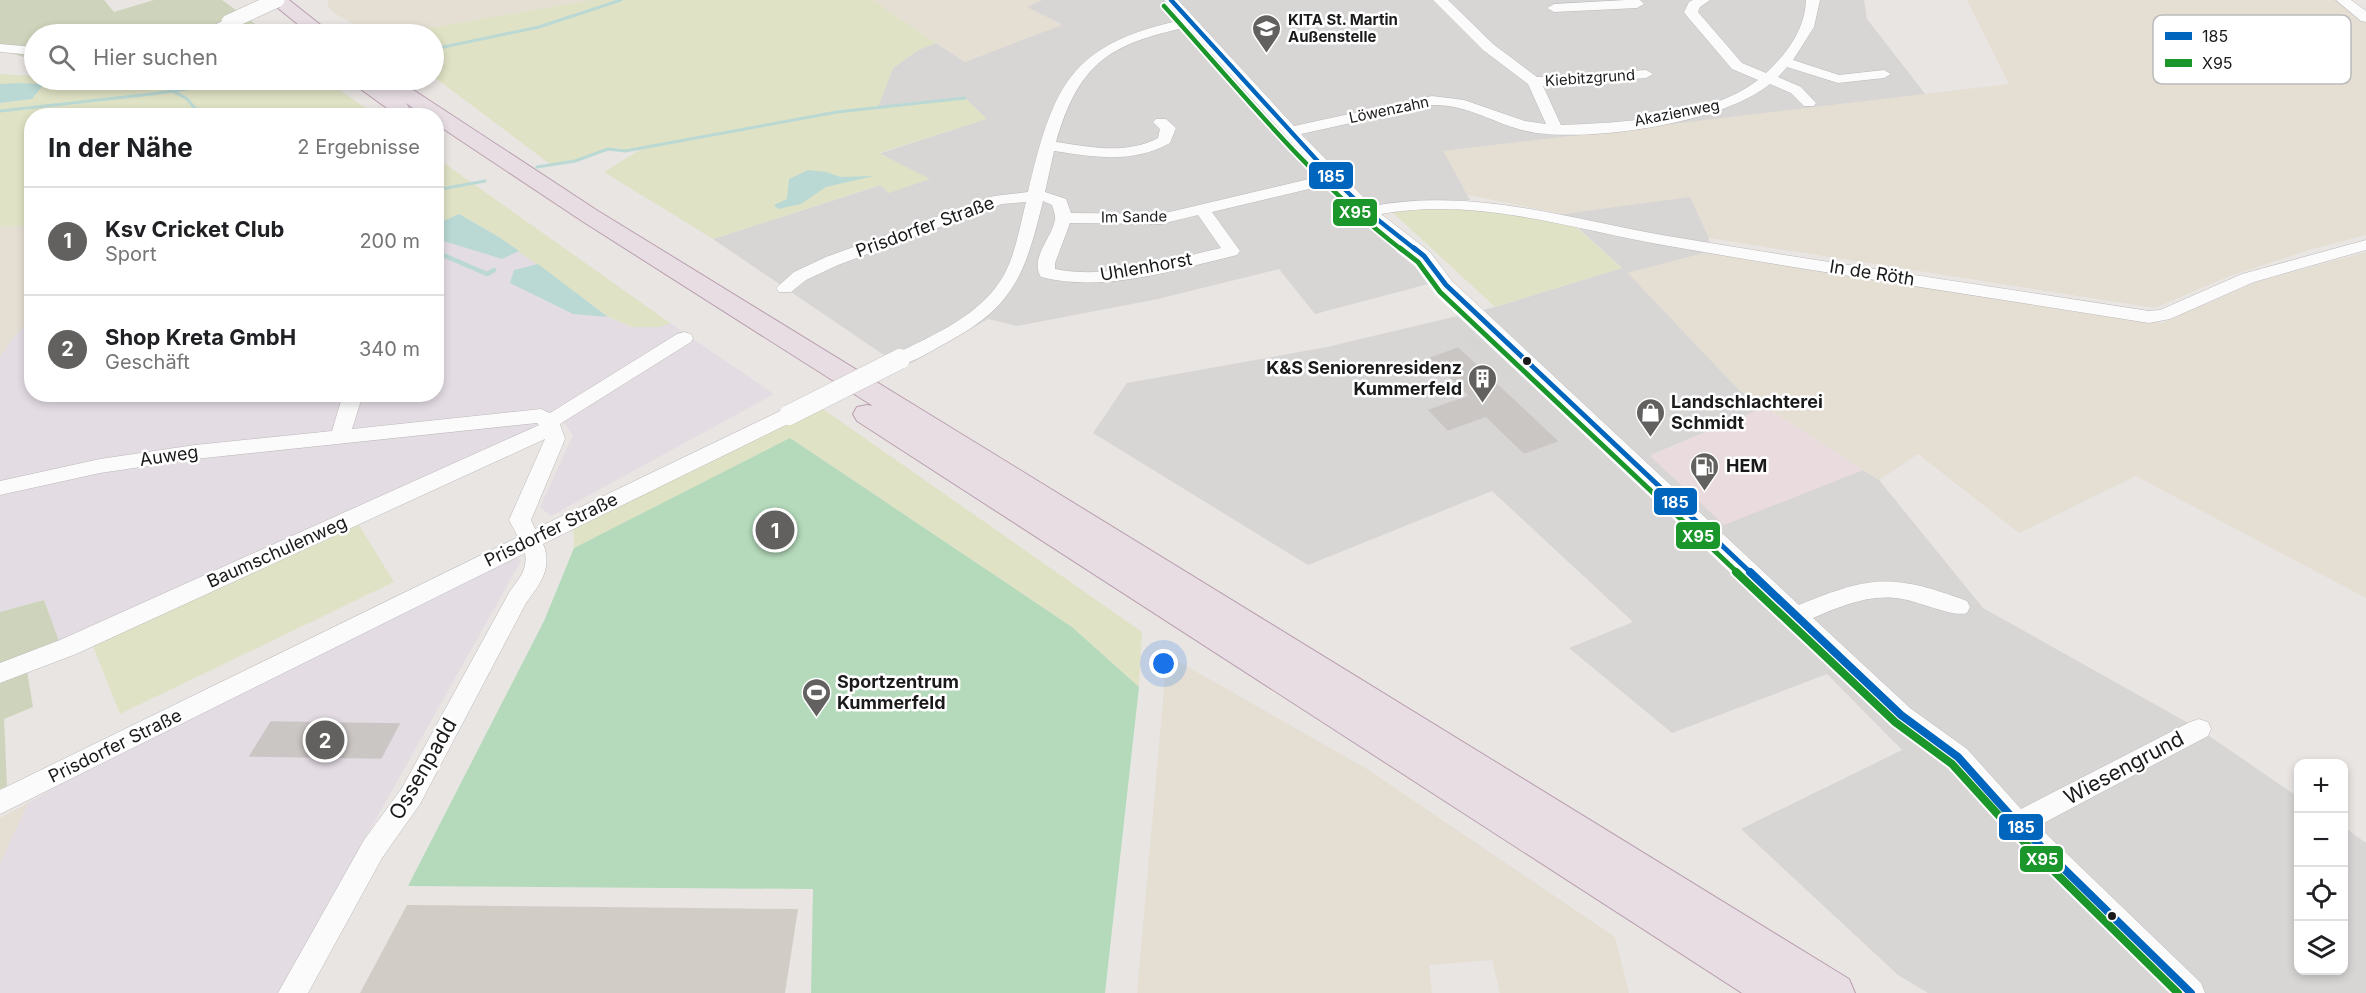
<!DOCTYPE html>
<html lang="de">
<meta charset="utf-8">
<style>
:root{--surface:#fff;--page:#f6f6f6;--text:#202124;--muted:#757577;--line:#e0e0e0;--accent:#626160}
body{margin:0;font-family:Inter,sans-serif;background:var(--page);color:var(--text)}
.controls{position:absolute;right:18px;bottom:18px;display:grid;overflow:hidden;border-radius:12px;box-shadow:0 3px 9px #0003}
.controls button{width:54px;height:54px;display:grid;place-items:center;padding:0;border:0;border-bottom:2px solid var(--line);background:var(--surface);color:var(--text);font:30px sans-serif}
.you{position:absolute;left:1164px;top:664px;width:21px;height:21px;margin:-15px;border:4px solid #fff;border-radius:50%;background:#1a73e8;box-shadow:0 0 0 9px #1a73e833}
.badge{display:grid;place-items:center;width:39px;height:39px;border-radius:50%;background:var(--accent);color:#fff;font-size:20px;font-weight:700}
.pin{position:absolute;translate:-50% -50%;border:3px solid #fff;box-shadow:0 2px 6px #0006}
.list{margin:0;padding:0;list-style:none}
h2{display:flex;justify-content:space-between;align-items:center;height:78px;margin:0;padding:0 24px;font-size:26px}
h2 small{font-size:20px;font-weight:400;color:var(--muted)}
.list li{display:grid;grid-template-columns:39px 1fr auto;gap:18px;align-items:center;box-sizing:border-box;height:108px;padding:0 24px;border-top:2px solid var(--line)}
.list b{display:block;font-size:22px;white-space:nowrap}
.list p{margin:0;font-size:20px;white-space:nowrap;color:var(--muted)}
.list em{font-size:20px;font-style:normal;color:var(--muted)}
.icon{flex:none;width:33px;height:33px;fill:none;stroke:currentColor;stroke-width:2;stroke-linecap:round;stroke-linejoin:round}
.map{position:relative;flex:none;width:2366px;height:993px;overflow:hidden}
.search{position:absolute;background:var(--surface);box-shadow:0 3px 9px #0003;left:24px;top:24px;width:420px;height:66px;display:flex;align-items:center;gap:15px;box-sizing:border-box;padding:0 21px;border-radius:33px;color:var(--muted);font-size:22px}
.panel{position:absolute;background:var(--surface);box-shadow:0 3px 9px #0003;left:24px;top:108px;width:420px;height:294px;border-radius:24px}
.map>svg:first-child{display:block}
</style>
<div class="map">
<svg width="2366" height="993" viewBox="0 0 2366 993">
<rect width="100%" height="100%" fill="#e9e5e3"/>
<!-- residential -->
<path fill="#d8d5d5" d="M1042,0H1864L1867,19L1926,95L1444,151L1470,200L1393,204L1360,213L1436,282L1315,314L1279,269L1158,299L1017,326L988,319L903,368L713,239L881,185L889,192L929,179L878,154L986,119L965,98L877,107L893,68L918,50L936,43L965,62L1061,24L1026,7Z
M1690,196L1709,238L1708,252L1628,273L1739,390L1765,407L1651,455L1822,484L1863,470L1879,480L1983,608L2199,729L2298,797V970H2344V827L2366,843V993H1928L1898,975L1741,829L1902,750L1827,674L1672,733L1569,648L1633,622L1492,491L1308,565L1093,433L1127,383L1327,347L1495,307L1622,268L1563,214Z"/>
<!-- commercial -->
<path fill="#eadbde" d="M1765,407L1863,470L1724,525L1650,456Z"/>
<!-- industrial -->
<path fill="#e4dce3" d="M437,239L502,259L519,251L538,264L515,270L573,314L608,317L632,327H660L670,323L774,394L551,516L540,507L573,435L561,419L59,641L44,600L0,612V357L11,340L31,320L32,394H436Z
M513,547L521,561L278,993H0V863L28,803L199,705Z"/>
<!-- religious -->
<path fill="#d7d5d4" d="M1471,335L1513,371L1502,376L1461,338Z"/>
<!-- construction -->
<path fill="#d1ccc6" d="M407,905L798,909L785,993H360Z"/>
<!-- farmland -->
<path fill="#e4ded3" d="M328,0H591L396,34H374L337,15L328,7Z
M872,0H1042L1027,7L1062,25L965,62Z
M1967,0H2339L2366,22V235L2312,249L2227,277L2155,308L1709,238L1690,197L1563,214L1468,195L1443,151L2009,84Z
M31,225V320L11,340L0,357V227Z
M1708,252L2162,323L2257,282L2366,252V598L2136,476L2019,533L1918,454L1879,480L1739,390L1628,273Z
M1167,655L1367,769L1615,937L1629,993H1500L1492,960L1429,965L1432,993H1137Z
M28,803L4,855L0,863V818Z"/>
<!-- grass -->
<path fill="#e0e2c5" d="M591,0H872L936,43L918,50L893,68L878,107L965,98L987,119L879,153L930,179L889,193L880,185L713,239L604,172L645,147L625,151C609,142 594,155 579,160C570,162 559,163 550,164L434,77V34H396Z
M0,74L34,76V80H325L376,115L32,116L31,225L0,227V103L32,99L43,84H0Z
M437,158L670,323L660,327H632L609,317L499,237L459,214L441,222L437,237Z
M1464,205L1575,226L1622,268L1495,307L1390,210Z
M823,409L1142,632L1139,687L1072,627L790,439L574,548L573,518Z
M359,525L394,582L120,714L92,644Z"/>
<!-- forest -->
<path fill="#ced3bb" d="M0,0H104L114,12L154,0H222L258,26L235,34H34V60L0,50Z
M44,600L59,641L0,663V612Z
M27,671L33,707L4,719L7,786L0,789V681Z"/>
<!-- pitch -->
<path fill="#b4dabb" d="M790,438L1072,627L1139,687L1105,993H811L813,889L408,886L544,621L574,548Z"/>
<!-- water -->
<path fill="#bad9d4" d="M17,83L44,84L32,99L0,103V84Z
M808,170L827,172L840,177L874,176L826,187L801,204L778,209L774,205L787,199L789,179Z
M459,214L499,237L519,251L502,259L437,239L441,222Z
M538,264L608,317L573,314L510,283L514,270Z"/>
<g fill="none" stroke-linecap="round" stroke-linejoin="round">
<!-- stream-far1 -->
<path stroke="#bad9d4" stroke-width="3" d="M434,49L539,27L621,0
M172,91L186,98L202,116
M0,111L152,94L249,80
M537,167L575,161L608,149L625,151L837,112L965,98
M436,190L485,181"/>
<!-- stream -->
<path stroke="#bad9d4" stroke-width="4.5" d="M436,252L487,274L494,270"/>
</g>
<!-- building -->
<path fill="#cac6c4" stroke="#cbc6c5" stroke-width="1.5" d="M1458,348L1506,393L1557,441L1524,453L1486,416L1448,430L1429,410L1470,396L1431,358Z
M271,722L399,724L381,758L250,756Z"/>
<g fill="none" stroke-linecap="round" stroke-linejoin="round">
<defs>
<path id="minor" d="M1164,0H1178L1294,126L1432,96L1464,100L1525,121L1546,124L1528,84L1483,50L1433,0H1448L1493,44L1537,77L1646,70L1653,74L1646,78L1543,86L1561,125C1622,123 1709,118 1758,80L1732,69L1686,15L1684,12L1689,2L1693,0H1710L1700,7L1698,12L1742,63L1766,73C1787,54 1805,29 1806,0H1820L1814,27L1793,60L1839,75L1884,70L1891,74L1884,78L1838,83L1787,67L1778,77L1801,87L1816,103L1814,106H1804L1791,93L1770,84C1722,123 1596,141 1536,133C1501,128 1471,105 1435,105C1422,104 1408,110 1395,113C1364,120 1333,127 1301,134L1372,206C1474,187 1568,219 1668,236C1828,263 1989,286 2149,311L2160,310L2242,274L2366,240V250L2254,282L2170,319L2149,323C1989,297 1828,274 1669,246C1574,230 1478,196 1381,214L1430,252L1452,281L1799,605C1871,575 1894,574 1967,601L1970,607L1967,613C1952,618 1915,599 1895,598C1866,595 1839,607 1813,618L1910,708L1967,749L2021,809L2190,722L2199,719L2208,722L2211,729L2208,736L2038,826L2201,983L2205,993H2171L2009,832L1949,765L1892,722L1440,289L1418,260L1362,216L1330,184L1212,212L1240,251L1237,255C1174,270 1105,293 1041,277C1029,258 1053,237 1055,219C1056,215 1053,209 1052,205L1043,201C1025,274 1015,306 946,343C931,351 916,361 900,365L893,363L891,359L893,355C933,335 983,315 1005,273C1016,251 1020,226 1026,202L1002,204L838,265L806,280L791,292H779L776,288L794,272L826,257L994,196L1028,192C1053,87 1069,44 1182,20ZM1188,27L1322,176L1161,214L1071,213L1066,199L1045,192L1054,151C1095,157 1132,164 1170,143L1176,128L1166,119H1156L1153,122L1160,129L1158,138C1125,155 1092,147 1056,142C1079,63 1109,44 1188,27ZM1198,215L1221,248C1168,260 1110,280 1055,269V263L1070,223L1161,224Z
M1626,0H1640L1644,4L1637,8L1554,12L1547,8L1554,4Z
M2336,0H2351L2366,11V22L2361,21Z
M229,18L236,22L234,25L212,34H195Z
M0,44L34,47V55L0,52Z
M684,332L691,334L693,338L691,342L560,424L565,439L531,520L535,529L782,410L789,408L796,410L799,415L796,420L543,544C553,568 540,584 526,603L420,804L382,858L308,993H278L364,840L402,788L510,591C519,579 528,569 525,553L0,814V790L518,537L509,520L545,439L76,654L0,683V663L60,640L539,425L537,423L195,459L100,473L0,495V481L100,459L195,445L332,431L343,394H363L352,429L541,409L550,413L677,334Z"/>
<path id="highway" d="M268,0H289L332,34H310Z
M348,80H371L377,84L375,80H398L598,211L1849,979L1855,993H1742L857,421L853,414L857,407L867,405L873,406L582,221L436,124V116H424L406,103L409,107L405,111L398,113L391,111Z"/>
</defs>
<!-- minor casing -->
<use href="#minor" stroke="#bab8b8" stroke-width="1"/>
<!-- highway casing -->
<use href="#highway" stroke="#ba9eaf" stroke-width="2"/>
<!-- minor -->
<use href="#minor" fill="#fcfbfb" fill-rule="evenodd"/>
<!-- highway -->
<use href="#highway" fill="#e7dde2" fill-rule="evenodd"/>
<defs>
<path id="minor-bridge-far1" d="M229,22L277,0"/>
<path id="minor-bridge" d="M789,415L900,359"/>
</defs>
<!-- minor-bridge-far1 casing -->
<use href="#minor-bridge-far1" stroke="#bab8b8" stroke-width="16" stroke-linecap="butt"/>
<!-- minor-bridge casing -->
<use href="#minor-bridge" stroke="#bab8b8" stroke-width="21" stroke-linecap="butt"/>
<!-- minor-bridge-far1 -->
<use href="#minor-bridge-far1" stroke="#fcfbfb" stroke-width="15"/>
<!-- minor-bridge -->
<use href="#minor-bridge" stroke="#fcfbfb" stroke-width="20"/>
<defs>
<path id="bus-1-far2" d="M1171,0L1333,178L1368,212L1416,250"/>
<path id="bus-1-far1" d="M1414,248L1424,256L1446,285L1751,573"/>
<path id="bus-1" d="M1750,572L1901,715L1958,757L2018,824L2191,993"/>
<path id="bus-2-far2" d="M1164,6C1240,90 1312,181 1402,250"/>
<path id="bus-2-far1" d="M1400,248L1418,262L1440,292L1738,573"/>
<path id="bus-2" d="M1736,572L1895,722L1952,764L2012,830L2178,993"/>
</defs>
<!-- bus-1-far2 casing -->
<use href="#bus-1-far2" stroke="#fff" stroke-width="8"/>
<!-- bus-1-far1 casing -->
<use href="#bus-1-far1" stroke="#fff" stroke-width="10"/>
<!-- bus-1 casing -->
<use href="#bus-1" stroke="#fff" stroke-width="12"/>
<!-- bus-2-far2 casing -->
<use href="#bus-2-far2" stroke="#fff" stroke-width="8"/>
<!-- bus-2-far1 casing -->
<use href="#bus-2-far1" stroke="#fff" stroke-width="10"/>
<!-- bus-2 casing -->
<use href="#bus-2" stroke="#fff" stroke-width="12"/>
<!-- bus-1-far2 -->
<use href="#bus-1-far2" stroke="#0065bd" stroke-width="4.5"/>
<!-- bus-1-far1 -->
<use href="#bus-1-far1" stroke="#0065bd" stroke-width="5"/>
<!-- bus-1 -->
<use href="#bus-1" stroke="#0065bd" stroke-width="8"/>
<!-- bus-2-far2 -->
<use href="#bus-2-far2" stroke="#1a962b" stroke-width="4.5"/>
<!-- bus-2-far1 -->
<use href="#bus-2-far1" stroke="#1a962b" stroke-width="5"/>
<!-- bus-2 -->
<use href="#bus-2" stroke="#1a962b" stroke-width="8"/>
</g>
<!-- icons -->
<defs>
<symbol id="school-pin" viewBox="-11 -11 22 30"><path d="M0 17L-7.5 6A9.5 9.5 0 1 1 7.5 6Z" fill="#626160" stroke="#fff"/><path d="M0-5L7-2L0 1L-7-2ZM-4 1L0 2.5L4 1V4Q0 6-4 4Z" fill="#fff"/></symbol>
<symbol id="building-pin" viewBox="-11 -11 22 30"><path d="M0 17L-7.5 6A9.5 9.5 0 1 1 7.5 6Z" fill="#626160" stroke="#fff"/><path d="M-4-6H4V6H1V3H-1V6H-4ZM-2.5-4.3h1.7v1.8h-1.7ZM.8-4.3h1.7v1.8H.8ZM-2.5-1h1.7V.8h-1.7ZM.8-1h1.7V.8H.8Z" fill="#fff"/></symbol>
<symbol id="shop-pin" viewBox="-11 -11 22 30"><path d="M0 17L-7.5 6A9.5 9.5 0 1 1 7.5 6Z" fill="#626160" stroke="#fff"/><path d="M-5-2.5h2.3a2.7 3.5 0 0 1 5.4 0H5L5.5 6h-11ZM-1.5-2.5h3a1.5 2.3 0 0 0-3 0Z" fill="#fff"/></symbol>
<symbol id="fuel-pin" viewBox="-11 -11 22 30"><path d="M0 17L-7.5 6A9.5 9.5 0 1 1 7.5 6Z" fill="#626160" stroke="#fff"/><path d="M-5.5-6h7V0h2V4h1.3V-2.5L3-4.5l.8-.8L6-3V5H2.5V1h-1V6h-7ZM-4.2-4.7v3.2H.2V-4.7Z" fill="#fff"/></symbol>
<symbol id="stadium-pin" viewBox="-11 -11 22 30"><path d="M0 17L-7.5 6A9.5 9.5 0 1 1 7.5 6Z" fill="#626160" stroke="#fff"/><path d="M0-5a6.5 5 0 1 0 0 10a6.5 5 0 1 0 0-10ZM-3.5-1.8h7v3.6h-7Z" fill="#fff"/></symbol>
</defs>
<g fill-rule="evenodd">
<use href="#school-pin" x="1250" y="12" width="33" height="45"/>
<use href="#building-pin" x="1466" y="362" width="33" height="45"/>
<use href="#shop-pin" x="1634" y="396" width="33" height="45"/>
<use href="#fuel-pin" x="1688" y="450" width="33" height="45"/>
<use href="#stadium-pin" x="800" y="676" width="33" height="45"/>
</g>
<!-- markers -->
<g fill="#1a1a1a" stroke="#fff" stroke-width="2">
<circle cx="1527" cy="361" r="5"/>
<circle cx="2112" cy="916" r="5"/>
</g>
<g text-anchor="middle" stroke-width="5" stroke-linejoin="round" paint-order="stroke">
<!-- far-poi labels -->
<g font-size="15" font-weight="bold" fill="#1a1a1a" stroke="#fff" text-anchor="start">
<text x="1288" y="25">KITA St. Martin<tspan x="1288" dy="17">Außenstelle</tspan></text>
</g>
<!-- far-street labels -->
<g font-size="15" fill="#1a1a1a" stroke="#fff">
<text transform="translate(1590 78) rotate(-4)" y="5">Kiebitzgrund</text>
<text transform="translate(1389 110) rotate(-12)" y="5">Löwenzahn</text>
<text transform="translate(1677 113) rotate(-11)" y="5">Akazienweg</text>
<text transform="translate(1134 217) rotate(-1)" y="5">Im Sande</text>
</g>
<!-- street labels -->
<g font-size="18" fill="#1a1a1a" stroke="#fff">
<text transform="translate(925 227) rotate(-20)" y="6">Prisdorfer Straße</text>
<text transform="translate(1146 267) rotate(-10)" y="6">Uhlenhorst</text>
<text transform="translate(1872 273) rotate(9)" y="6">In de Röth</text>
<text transform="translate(169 456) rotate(-8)" y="6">Auweg</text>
<text transform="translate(551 530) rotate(-26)" y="6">Prisdorfer Straße</text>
<text transform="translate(277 552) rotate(-24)" y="6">Baumschulenweg</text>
<text transform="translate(115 746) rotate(-26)" y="6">Prisdorfer Straße</text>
</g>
<!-- poi labels -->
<g font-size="18" font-weight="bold" fill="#1a1a1a" stroke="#fff" text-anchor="start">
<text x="1462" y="374" text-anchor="end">K&amp;S Seniorenresidenz<tspan x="1462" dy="21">Kummerfeld</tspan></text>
<text x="1671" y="408">Landschlachterei<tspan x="1671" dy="21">Schmidt</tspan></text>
<text x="1726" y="472">HEM</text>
<text x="837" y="688">Sportzentrum<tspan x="837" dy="21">Kummerfeld</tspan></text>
</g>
<!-- near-street labels -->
<g font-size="21" fill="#1a1a1a" stroke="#fff">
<text transform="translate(2124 768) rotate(-28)" y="7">Wiesengrund</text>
<text transform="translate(423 769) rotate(-60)" y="7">Ossenpadd</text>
</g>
</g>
<!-- legend -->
<rect x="2153" y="15" width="198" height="69" rx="9" fill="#fff" stroke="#bababa" stroke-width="1.5"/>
<rect x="2165" y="32" width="27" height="8" fill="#0065bd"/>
<rect x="2165" y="59" width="27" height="8" fill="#1a962b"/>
<g font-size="16" fill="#1a1a1a">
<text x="2202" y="42">185</text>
<text x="2202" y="69">X95</text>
</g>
<g stroke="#fff" stroke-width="2">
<rect x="1308" y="161" width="46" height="29" rx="6" fill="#0065bd"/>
<rect x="1332" y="198" width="46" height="29" rx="6" fill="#1a962b"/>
<rect x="1653" y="487" width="45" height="29" rx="6" fill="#0065bd"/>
<rect x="1675" y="521" width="46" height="29" rx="6" fill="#1a962b"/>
<rect x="1998" y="813" width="46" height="28" rx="6" fill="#0065bd"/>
<rect x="2019" y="845" width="45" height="28" rx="6" fill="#1a962b"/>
</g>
<g font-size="16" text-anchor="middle" font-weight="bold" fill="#fff">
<text x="1331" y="182">185</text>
<text x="1355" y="218">X95</text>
<text x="1675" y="508">185</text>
<text x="1698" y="542">X95</text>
<text x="2021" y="833">185</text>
<text x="2042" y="865">X95</text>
</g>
</svg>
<div class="controls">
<button>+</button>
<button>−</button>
<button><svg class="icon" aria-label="locate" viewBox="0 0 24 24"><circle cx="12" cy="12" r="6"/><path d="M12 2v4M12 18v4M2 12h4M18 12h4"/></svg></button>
<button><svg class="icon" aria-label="layers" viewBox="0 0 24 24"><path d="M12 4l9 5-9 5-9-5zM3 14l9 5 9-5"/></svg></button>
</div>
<div class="you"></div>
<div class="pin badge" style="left:775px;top:530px">1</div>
<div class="pin badge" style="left:325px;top:740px">2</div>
<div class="search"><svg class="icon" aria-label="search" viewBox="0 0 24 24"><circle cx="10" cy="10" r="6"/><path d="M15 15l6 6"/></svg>Hier suchen</div>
<section class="panel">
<h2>In der Nähe<small>2 Ergebnisse</small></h2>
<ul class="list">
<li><span class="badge">1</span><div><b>Ksv Cricket Club</b><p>Sport</p></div><em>200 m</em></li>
<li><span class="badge">2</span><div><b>Shop Kreta GmbH</b><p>Geschäft</p></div><em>340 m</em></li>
</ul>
</section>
</div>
